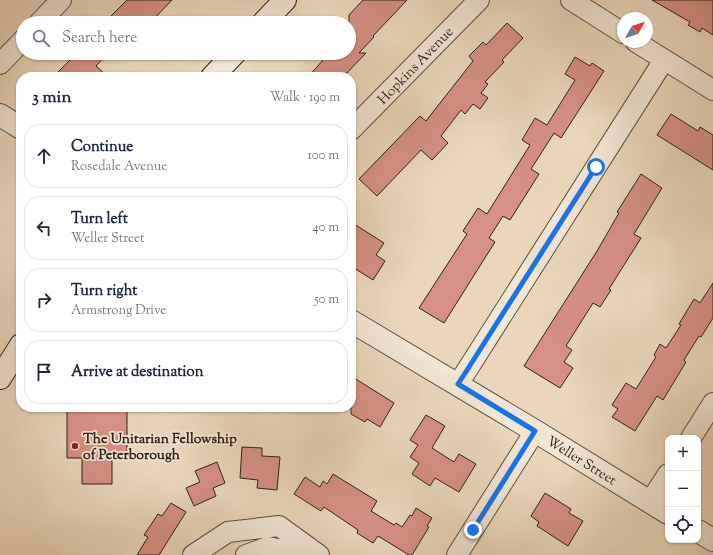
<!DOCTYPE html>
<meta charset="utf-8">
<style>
:root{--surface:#fff;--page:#f2f2f3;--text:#1f2937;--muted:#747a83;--line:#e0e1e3}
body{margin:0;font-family:"Sorts Mill Goudy",serif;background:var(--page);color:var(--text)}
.controls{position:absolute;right:12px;bottom:12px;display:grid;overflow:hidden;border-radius:8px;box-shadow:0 1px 3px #0004}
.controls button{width:36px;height:36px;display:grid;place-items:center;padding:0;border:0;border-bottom:1px solid var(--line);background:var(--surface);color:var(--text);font:20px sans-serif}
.compass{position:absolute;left:617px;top:12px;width:36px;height:36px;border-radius:50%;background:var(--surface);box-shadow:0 1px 3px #0004;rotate:51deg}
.stop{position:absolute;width:12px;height:12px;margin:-9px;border:3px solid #1a73e8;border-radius:50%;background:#fff}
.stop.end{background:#1a73e8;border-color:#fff;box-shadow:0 1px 4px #0008}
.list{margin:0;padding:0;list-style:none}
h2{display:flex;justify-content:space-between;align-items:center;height:52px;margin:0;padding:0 16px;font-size:17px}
h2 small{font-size:13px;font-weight:400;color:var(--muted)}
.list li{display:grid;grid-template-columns:26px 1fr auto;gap:12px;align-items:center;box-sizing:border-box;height:64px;margin:0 8px 8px;padding:0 8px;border:1px solid var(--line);border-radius:16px}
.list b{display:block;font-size:15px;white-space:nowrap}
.list p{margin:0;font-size:13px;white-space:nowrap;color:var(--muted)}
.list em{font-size:13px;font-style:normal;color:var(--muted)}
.icon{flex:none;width:22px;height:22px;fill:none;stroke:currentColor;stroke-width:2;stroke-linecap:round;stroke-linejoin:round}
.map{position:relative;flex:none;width:713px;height:555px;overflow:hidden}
.search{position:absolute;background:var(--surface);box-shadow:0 1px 3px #0004;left:16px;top:16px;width:340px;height:44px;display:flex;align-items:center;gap:10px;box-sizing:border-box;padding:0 14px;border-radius:22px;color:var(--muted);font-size:15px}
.panel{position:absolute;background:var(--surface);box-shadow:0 1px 3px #0004;left:16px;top:72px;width:340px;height:340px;border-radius:16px}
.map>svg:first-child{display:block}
</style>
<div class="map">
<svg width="713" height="555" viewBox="0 0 713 555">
<rect width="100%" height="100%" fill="#ead7bb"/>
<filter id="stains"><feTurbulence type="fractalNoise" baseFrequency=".005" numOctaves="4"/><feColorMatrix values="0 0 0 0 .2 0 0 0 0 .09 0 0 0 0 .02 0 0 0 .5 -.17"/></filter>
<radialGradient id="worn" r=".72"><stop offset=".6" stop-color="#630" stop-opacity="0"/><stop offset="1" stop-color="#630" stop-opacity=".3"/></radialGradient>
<!-- building -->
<path fill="#d69084" stroke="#2e2315" d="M127,0H172L150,23H104Z
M363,0H407L373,36L374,37L359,53H366L343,77H308L323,60L316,53H349V15Z
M652,0H713V35L702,28L700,32L688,25L690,22Z
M507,23L523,38L502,60L504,62L485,82L488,84L481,93L488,98L480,109L473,104L465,114L461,110L441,136L448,143L432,160L421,150L377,196L359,179L420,116L426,121L473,61L469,56L483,42L486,45Z
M77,53H108L96,66L108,77H53Z
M575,57L590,66L592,63L604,71L561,138L554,133L531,169L539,174L510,220L503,216L489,238L495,242L444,323L419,308L467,234L463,231L478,208L487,214L530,145L522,140L535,118L547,125L575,80L565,74Z
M671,114L698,131L700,127L713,135V170L657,135Z
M641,174L662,188L634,234L641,238L609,289L611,290L600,307L593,303L566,346L572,350L564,362L573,368L560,388L524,366L597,251L619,213L617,212Z
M351,222L384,243L376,255L385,261L373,280L351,266Z
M713,283V318L701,337L699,336L684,360L686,362L663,400L657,396L635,431L612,417L618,409L612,405L626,383L636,389L656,357L654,355L660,344L666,348L681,325L679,324L694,299L700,303Z
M351,376L394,403L380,427L367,419L365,422L351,414Z
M67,410L127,411V459L112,458V484H82V458H67Z
M426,415L445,426L432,448L454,462L459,454L476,464L459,492L435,478L430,486L412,474L419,463L410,457L418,445L410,440Z
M242,447L262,448V456L280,457L277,490L257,488L258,480L240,478Z
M217,462L225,483L213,488L216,496L194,506L186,488L200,482L195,471Z
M333,474L377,501L371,511L394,525L396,523L402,527L410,515L412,516L416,508L432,518L427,526L429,527L412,555H409L378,536L373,543L357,533L358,530L324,507L321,511L294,494L305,477L320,487L323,481L327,484Z
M545,493L571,509L569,513L583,521L568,546L537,526L539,522L531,516Z
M171,503L186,512L159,555H137L148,537L144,535L158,514L162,516Z"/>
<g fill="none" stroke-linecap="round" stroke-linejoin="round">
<defs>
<path id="minor" d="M571,0L623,33
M39,23L61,0
M636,42L713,90
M0,64L23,40
M351,130L479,0
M458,384L469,367L664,60
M691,438L713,403
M650,502L668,474
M193,555L228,532L279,526L319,555
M246,555L268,547L309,555
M457,555L535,431"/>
<path id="tertiary" d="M0,115L21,128
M351,321L535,431L668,513
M698,531L713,540"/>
<path id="secondary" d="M263,23L285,0
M212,77L235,53
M0,378L21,345"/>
</defs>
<!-- minor casing -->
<use href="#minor" stroke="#5d503e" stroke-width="22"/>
<!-- tertiary casing -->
<use href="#tertiary" stroke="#5d503e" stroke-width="24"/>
<!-- secondary casing -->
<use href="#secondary" stroke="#2e2315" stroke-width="24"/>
<!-- minor -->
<use href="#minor" stroke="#f1e5d3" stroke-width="20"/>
<!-- tertiary -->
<use href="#tertiary" stroke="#f1e5d3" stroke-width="22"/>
<!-- secondary -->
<use href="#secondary" stroke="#f1e5d3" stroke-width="22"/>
</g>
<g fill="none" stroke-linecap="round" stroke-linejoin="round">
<!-- route -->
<path stroke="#1a73e8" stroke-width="5" d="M473,530L535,431L458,384L469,367L596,167"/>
</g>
<!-- markers -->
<circle fill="#8f2418" stroke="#f1e5d3" stroke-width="1.5" cx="75" cy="446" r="4"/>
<g text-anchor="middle" stroke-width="3.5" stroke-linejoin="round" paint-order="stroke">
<!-- street labels -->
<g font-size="14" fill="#2e2315" stroke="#f1e5d3">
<text transform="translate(415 65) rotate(-46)" y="5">Hopkins Avenue</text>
<text transform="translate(582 460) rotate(32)" y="5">Weller Street</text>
</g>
<!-- poi labels -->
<g font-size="14" font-weight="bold" fill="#2e2315" stroke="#f1e5d3" text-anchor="start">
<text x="83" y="443">The Unitarian Fellowship<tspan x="83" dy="16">of Peterborough</tspan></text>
</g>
</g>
<rect width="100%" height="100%" filter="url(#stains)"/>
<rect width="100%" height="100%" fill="url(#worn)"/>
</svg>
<div class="controls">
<button>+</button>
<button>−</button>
<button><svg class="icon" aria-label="locate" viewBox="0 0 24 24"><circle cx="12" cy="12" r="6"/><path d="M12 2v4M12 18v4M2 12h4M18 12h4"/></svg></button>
</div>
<svg class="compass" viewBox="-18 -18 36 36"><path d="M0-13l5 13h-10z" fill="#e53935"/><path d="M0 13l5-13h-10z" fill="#747a83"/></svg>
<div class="stop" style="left:596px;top:167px"></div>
<div class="stop end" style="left:473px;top:530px"></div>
<div class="search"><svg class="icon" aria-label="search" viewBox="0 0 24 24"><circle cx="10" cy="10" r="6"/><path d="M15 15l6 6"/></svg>Search here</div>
<section class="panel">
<h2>3 min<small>Walk · 190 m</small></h2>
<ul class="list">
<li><svg class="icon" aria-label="ahead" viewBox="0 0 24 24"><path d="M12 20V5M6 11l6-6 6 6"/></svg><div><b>Continue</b><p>Rosedale Avenue</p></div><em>100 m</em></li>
<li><svg class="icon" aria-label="left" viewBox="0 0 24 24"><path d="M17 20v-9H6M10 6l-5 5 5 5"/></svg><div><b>Turn left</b><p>Weller Street</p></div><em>40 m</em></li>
<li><svg class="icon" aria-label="right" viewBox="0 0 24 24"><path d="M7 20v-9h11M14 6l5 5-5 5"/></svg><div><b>Turn right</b><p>Armstrong Drive</p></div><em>50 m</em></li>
<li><svg class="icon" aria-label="arrive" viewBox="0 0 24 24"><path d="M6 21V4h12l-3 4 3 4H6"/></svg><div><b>Arrive at destination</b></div></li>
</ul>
</section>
</div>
